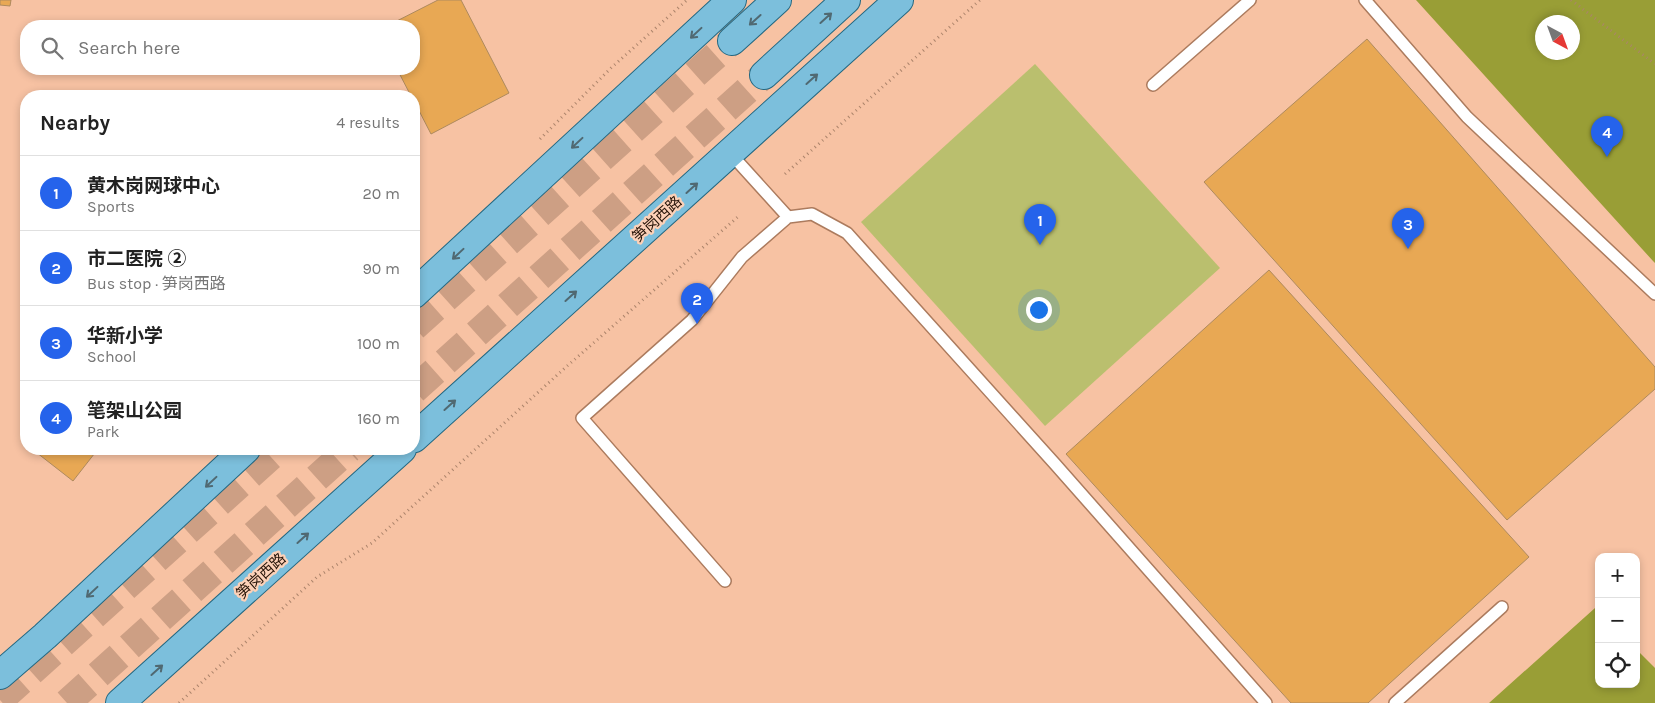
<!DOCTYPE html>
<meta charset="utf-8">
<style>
:root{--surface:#fff;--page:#f2f2f2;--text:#222;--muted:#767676;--line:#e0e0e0;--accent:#2563eb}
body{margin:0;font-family:Karla,"Noto Sans SC",sans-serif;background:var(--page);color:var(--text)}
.controls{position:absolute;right:15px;bottom:15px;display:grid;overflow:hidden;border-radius:10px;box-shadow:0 2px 8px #0003}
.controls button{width:45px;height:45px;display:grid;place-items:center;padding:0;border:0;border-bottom:1px solid var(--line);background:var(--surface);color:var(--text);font:25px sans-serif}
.compass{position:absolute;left:1535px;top:15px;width:45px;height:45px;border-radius:50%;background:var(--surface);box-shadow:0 2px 8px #0003;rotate:139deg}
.you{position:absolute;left:1038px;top:309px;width:18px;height:18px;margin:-12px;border:4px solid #fff;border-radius:50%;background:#1a73e8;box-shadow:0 0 0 8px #1a73e833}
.badge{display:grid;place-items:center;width:32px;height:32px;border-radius:50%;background:var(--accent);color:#fff;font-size:16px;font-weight:700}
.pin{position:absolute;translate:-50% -41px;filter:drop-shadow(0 1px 2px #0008)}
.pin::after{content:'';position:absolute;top:26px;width:18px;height:15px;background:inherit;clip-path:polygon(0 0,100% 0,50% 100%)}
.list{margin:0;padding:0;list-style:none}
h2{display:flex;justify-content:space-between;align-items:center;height:65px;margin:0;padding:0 20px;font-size:21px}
h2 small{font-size:16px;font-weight:400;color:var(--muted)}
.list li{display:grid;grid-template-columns:32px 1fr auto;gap:15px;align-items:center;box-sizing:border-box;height:75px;padding:0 20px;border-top:1px solid var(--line)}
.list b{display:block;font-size:19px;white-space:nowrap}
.list p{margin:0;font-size:16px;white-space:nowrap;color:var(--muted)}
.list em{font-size:16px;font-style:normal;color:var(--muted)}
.icon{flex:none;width:28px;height:28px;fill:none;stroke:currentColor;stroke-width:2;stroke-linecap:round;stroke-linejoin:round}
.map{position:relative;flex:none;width:1655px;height:703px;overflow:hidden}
.search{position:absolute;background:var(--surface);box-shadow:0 2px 8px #0003;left:20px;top:20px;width:400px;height:55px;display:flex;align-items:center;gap:12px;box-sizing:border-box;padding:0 18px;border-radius:20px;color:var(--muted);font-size:19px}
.panel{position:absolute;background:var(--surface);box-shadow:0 2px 8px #0003;left:20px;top:90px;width:400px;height:365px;border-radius:20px}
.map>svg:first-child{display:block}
</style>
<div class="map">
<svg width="1655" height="703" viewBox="0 0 1655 703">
<rect width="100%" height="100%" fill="#f7c2a3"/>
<!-- green -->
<path fill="#babf6e" d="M1035,64L1220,268L1045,426L861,222Z"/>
<!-- forest -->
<path fill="#999e36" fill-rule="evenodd" d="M1416,0H1655V263L1653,261ZM1542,22H1572V52H1542Z
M1595,608L1599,612V684H1636V649L1655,668V703H1489Z"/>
<!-- building -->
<path fill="#e8a854" stroke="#ae8a5e" d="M0,0H11L10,6L0,5Z
M438,0H461L509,93L431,134L414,101V96H411L397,69H414V26H387Z
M1367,39L1655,367V389L1507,520L1204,182Z
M1269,270L1529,557L1368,703H1291L1066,454Z
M32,449H98L73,481Z"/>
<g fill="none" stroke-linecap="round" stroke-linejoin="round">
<!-- primary-tunnel -->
<path stroke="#cd9f84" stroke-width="28" stroke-dasharray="28 14" stroke-linecap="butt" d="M414,327L732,41
M414,390L764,75
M0,700L279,449
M67,703L349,449"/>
<defs>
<path id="service" d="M1365,0L1467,117L1655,294
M1153,85L1250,0
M730,153L788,217L812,214L847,233L1055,464L1266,703
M725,581L582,418L692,320L742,257L788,217
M1395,703L1502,607"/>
<path id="primary" d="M732,41L777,0
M764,75L846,0
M414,294L732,0
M414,438L899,0
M0,675L45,636L246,449
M120,703L402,449"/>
</defs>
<!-- service casing -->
<use href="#service" stroke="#ac7b5e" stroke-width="14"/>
<!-- primary casing -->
<use href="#primary" stroke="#246882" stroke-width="30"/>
<!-- path -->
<path stroke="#ac846b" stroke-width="3" stroke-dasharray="1 4" stroke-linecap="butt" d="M1571,0L1655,64
M540,139L611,68L687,0
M785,174L980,0
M179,703L317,577L372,543L566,367L740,215"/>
<!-- service -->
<use href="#service" stroke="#fff" stroke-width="11"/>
<!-- primary -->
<use href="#primary" stroke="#7cbfdc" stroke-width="28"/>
</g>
<!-- one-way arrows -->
<defs><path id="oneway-shaft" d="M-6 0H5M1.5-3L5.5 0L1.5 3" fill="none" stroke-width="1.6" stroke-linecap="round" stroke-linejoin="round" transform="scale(1.25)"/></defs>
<g stroke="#506972">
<use href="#oneway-shaft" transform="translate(826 18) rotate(-42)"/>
<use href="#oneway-shaft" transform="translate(755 20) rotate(138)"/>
<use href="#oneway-shaft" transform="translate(696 33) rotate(137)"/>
<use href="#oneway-shaft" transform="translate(812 79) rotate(-42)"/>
<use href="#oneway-shaft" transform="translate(577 143) rotate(137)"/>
<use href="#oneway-shaft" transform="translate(692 188) rotate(-42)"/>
<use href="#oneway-shaft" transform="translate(458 254) rotate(137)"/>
<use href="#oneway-shaft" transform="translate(571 296) rotate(-42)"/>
<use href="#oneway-shaft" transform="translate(450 405) rotate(-42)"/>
<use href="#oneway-shaft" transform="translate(211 482) rotate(137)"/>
<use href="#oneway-shaft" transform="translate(303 538) rotate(-42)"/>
<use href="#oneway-shaft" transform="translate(92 592) rotate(137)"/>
<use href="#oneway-shaft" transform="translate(157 670) rotate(-42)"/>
</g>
<g text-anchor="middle" stroke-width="4.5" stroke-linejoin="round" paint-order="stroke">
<!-- street labels -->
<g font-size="15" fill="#251307" stroke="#fcd1b8">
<text transform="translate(657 219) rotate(-42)" y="5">笋岗西路</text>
<text transform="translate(261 576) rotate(-42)" y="5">笋岗西路</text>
</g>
</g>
</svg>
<div class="controls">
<button>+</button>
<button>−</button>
<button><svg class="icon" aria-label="locate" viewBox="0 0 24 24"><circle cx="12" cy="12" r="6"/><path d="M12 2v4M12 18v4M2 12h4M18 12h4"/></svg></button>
</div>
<svg class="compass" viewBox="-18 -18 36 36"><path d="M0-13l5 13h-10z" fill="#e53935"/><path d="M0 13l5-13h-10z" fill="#767676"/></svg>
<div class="you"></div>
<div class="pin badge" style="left:1040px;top:245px">1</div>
<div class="pin badge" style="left:697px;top:324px">2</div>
<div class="pin badge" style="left:1408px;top:249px">3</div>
<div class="pin badge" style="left:1607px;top:157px">4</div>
<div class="search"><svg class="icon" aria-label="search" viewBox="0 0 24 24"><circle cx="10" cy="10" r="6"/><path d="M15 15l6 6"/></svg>Search here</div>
<section class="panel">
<h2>Nearby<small>4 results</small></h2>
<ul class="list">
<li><span class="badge">1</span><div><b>黄木岗网球中心</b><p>Sports</p></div><em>20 m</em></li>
<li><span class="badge">2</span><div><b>市二医院 ②</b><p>Bus stop · 笋岗西路</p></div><em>90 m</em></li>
<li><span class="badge">3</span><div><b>华新小学</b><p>School</p></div><em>100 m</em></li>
<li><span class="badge">4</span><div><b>笔架山公园</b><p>Park</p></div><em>160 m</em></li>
</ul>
</section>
</div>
